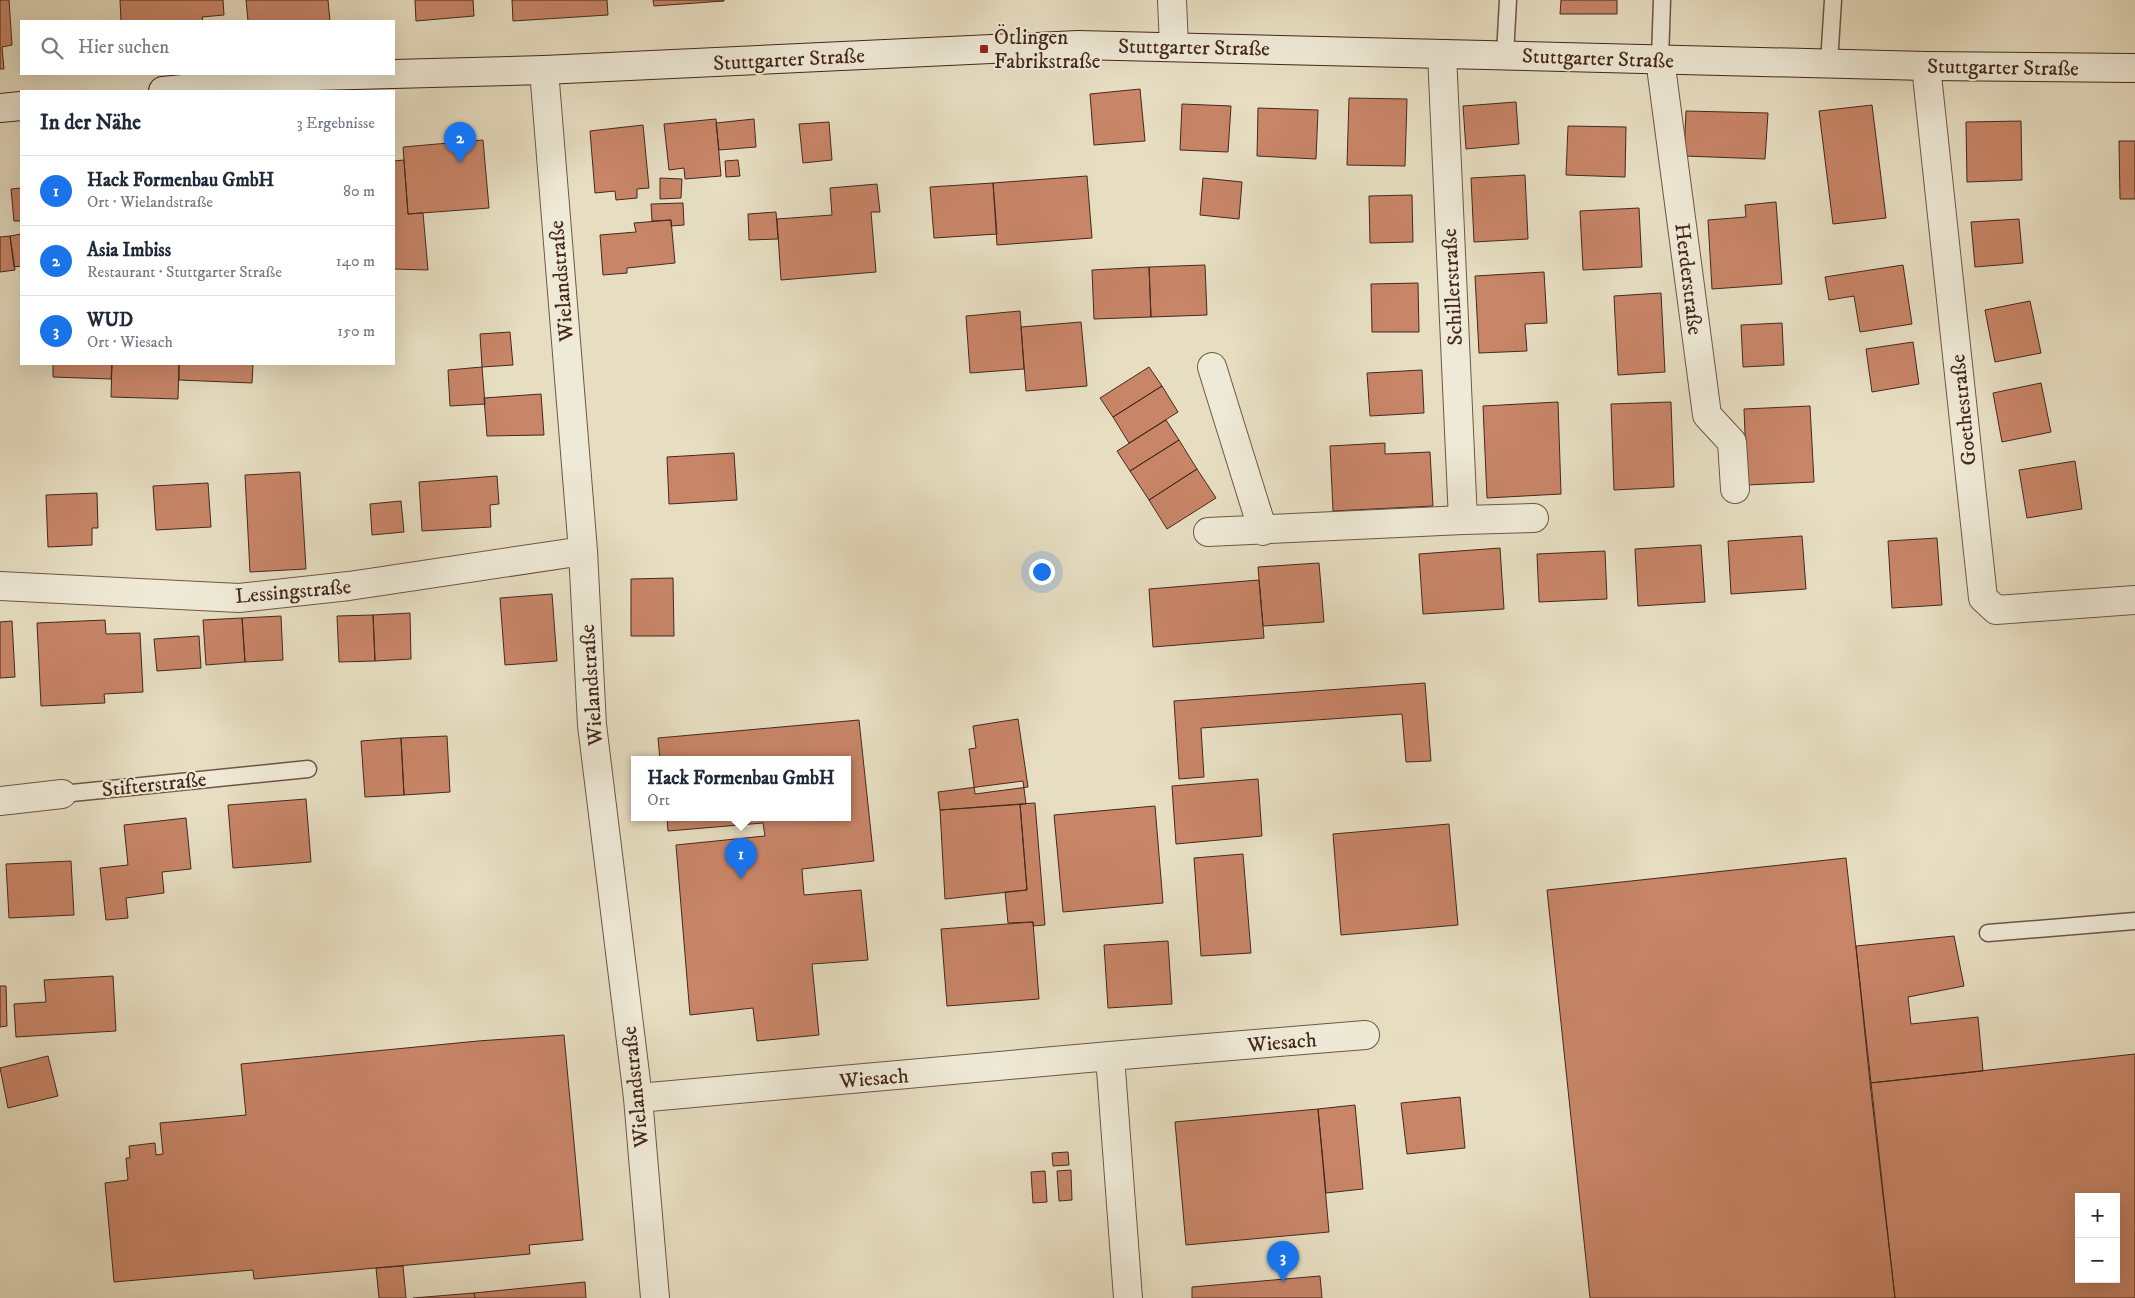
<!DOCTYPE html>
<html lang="de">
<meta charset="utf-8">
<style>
:root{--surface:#fff;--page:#f2f2f3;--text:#1f2937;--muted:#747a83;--line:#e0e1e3;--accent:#1a73e8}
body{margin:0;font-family:"IM FELL DW Pica",serif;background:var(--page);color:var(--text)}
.controls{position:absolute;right:15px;bottom:15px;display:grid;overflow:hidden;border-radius:0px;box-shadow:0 5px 20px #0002}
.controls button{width:45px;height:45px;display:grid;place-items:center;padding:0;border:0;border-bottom:1px solid var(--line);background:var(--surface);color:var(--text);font:25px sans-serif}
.you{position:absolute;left:1041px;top:571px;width:18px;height:18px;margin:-12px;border:4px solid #fff;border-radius:50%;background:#1a73e8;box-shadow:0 0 0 8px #1a73e833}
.badge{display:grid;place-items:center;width:32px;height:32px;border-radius:50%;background:var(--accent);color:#fff;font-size:16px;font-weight:700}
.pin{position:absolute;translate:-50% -41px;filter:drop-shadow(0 1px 2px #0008)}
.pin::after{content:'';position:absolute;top:26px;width:18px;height:15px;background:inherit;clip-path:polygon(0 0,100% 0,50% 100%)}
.popup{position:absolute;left:631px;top:756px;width:220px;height:65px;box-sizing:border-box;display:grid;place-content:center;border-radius:0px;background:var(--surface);filter:drop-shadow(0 1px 4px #0005);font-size:16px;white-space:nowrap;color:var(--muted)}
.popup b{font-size:19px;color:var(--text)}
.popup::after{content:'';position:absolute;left:50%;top:100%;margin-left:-10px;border:10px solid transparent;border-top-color:var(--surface)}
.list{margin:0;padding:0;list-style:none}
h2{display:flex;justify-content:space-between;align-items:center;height:65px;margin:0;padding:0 20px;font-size:21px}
h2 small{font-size:16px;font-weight:400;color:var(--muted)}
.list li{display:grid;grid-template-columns:32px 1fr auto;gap:15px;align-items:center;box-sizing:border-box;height:70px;padding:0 20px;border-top:1px solid var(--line)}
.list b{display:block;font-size:19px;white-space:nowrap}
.list p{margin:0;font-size:16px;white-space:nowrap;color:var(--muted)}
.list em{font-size:16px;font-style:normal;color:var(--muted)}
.icon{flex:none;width:28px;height:28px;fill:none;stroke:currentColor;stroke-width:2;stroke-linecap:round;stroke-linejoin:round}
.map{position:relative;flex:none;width:2135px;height:1298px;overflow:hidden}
.search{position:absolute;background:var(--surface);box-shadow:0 5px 20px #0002;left:20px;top:20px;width:375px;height:55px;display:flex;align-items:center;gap:12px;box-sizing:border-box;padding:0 18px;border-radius:0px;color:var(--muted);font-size:19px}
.panel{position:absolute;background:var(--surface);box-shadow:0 5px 20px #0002;left:20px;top:90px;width:375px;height:275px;border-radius:0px}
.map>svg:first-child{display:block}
</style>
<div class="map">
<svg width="2135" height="1298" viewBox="0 0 2135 1298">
<rect width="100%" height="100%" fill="#e7dec2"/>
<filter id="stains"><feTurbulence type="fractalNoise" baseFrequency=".004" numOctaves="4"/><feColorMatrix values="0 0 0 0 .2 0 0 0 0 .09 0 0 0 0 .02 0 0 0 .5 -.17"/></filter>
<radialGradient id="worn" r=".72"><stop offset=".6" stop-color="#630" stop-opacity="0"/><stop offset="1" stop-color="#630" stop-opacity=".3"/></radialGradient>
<!-- building -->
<path fill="#c88568" stroke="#45281b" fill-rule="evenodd" d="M0,0H9L12,45L2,47L4,69H0Z
M120,0H223L224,15L202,17L203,21H121Z
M246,0H328L330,21H248Z
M415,0H473L474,16L416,21Z
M512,0H607L608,15L513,21Z
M653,0H724V1L654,6Z
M1561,0H1617V14H1560Z
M1140,89L1145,141L1094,145L1090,94Z
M1349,98L1407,99L1405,166L1347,165Z
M1516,102L1519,144L1466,149L1463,106Z
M1182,104L1231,106L1228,152L1180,150Z
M1872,105L1886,218L1833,224L1819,111Z
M1258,108L1318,110L1316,159L1257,156Z
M1686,111L1768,113L1765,159L1684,156Z
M716,119L721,176L685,179L684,168L669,170L664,124Z
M754,119L756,147L719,150L716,123Z
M2021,121L2022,180L1967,182L1966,122Z
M829,122L832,160L803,163L799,124Z
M643,125L649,188L637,189V198L616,200L615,191L595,193L590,131Z
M1568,126L1626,127L1625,177L1566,175Z
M483,140L489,208L408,214L403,147Z
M2119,141H2135V199H2120Z
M404,160L408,214L423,213L428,270L394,269V161Z
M738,160L740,176L726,177L725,161Z
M1525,175L1528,239L1474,242L1471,178Z
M1087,176L1092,238L997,245L993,183Z
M660,178L682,179L681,198L660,199Z
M1203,178L1242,182L1239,219L1200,215Z
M993,183L997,234L934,238L930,187Z
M877,184L880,212H871L876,272L781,280L777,219L832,215L830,188Z
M21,188V226V221H14L11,189Z
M1412,195L1413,242L1370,243L1369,196Z
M1776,202L1782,284L1712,289L1708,220L1746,217L1745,205Z
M683,203L684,225L671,226V220L652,221L651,204Z
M1639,208L1642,267L1583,270L1580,211Z
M776,212L778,239L749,240L748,214Z
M2019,219L2023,263L1975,267L1971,222Z
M671,220L675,263L627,268V273L603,275L600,235L636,232L634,223Z
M21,234V266L14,267L10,236Z
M10,236L15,270L0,272V237Z
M1205,265L1207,315L1151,317L1149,267Z
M1903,265L1912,324L1860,332L1854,296L1829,300L1825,277Z
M1149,267L1151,317L1094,319L1092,270Z
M1544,272L1547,323L1525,324L1527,351L1479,353L1475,276Z
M1418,283L1419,332H1372L1371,284Z
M1661,293L1665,372L1618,375L1614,296Z
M2030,301L2041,353L1995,362L1985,310Z
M1020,311L1024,369L970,373L966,316Z
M1081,322L1087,386L1026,391L1021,327Z
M1782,323L1784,365L1743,367L1741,325Z
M510,332L513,365L482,367L480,334Z
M1913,342L1919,384L1872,392L1866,349Z
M53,364H112L111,379L53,377Z
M112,364H179L178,399L111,397Z
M179,364H253L252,383L179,380Z
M482,367L485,404L450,406L448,370Z
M1149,367L1162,386L1113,417L1100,398Z
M1422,370L1424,413L1370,416L1367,373Z
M2041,383L2051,432L2002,442L1993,393Z
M1162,386L1178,412L1129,443L1113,417Z
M541,394L544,435L487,436L484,398Z
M1558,402L1561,494L1487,498L1483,406Z
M1671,402L1674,487L1614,490L1611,404Z
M1810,406L1814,482L1747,485L1744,409Z
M1166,420L1179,440L1130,471L1117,451Z
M1179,440L1197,469L1149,500L1130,471Z
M1385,443V454L1430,452L1433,506L1333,511L1330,446Z
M734,453L737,500L669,504L667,457Z
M2075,461L2082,509L2027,518L2019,470Z
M1197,469L1216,498L1167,529L1149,500Z
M300,472L306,569L250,572L245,475Z
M497,476L499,504L490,505L491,527L422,531L419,482Z
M208,483L211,527L156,530L153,486Z
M97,493L98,528H92V545L48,547L46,495Z
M401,501L404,532L372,535L370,504Z
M1802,536L1806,589L1731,594L1728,541Z
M1937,538L1942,605L1892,608L1888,541Z
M1701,545L1705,602L1638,606L1635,549Z
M1500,548L1504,609L1423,614L1419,554Z
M1605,551L1607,599L1539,602L1537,554Z
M1319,563L1324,622L1263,626L1258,567Z
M673,578L674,636H631V579Z
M1259,580L1264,638L1153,647L1149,589Z
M552,594L557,661L505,665L500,598Z
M410,613L411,659L375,661L373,615Z
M373,615L375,661L339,662L337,616Z
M281,616L283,660L245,662L242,618Z
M242,618L245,662L206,665L203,620Z
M105,620L106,634L140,633L143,692L104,694L105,703L41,706L37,623Z
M12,621L15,677L0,678V622Z
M199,636L201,668L157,671L154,639Z
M1425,683L1431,761L1406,762L1402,714L1201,728L1204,777L1179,779L1174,701Z
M1018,719L1028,787L975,794L969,749L976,748L973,726Z
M859,720L874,861L802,869L804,895L861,890L868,960L812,964L819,1035L757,1041L753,1008L690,1015L676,845L765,836L763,823L668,831L667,818H847V760H660L658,738Z
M447,736L450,792L404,795L401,738Z
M401,738L404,795L365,797L361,741Z
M1258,779L1262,836L1176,844L1172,786Z
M1023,781L1026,804L940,810L938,792Z
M306,799L311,862L233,868L228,805Z
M1035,803L1045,925L1033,926V922L1008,923L1005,892L1027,890L1020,804Z
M1020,804L1027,890L945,899L940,810Z
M1155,806L1163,903L1063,912L1054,815Z
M186,818L191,869L162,872L164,893L126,898L128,918L106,920L100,868L128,865L124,825Z
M1449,824L1458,925L1341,935L1333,834Z
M1243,854L1251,953L1201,956L1194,858Z
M1846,858L1895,1298H1590L1547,890Z
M71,861L74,915L9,918L6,864Z
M1033,922L1039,999L947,1006L941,929Z
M1954,936L1964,986L1908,997L1911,1024L1978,1017L1983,1071L1870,1083L1856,946Z
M1168,941L1172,1004L1108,1008L1104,945Z
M113,976L116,1031L16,1037L14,1004L46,1002L44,980Z
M0,986H6L7,1026L0,1027Z
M564,1035L583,1240L529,1245L530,1254L254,1279L253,1270L114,1282L105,1183L128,1180L126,1158H130L129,1146L155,1143L156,1155L163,1154L160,1123L246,1115L241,1064L478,1041Z
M2135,1054V1298H1895L1870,1083ZM2079,1197H2116V1279H2079Z
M48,1056L58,1096L8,1108L0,1068Z
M1460,1097L1465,1148L1407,1154L1401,1103Z
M1355,1105L1363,1189L1326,1193L1318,1109Z
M1318,1109L1329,1232L1186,1245L1175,1122Z
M1068,1152L1069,1165L1053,1166L1052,1153Z
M1071,1170L1072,1200L1059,1201L1057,1171Z
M1045,1171L1047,1202L1033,1203L1031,1172Z
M403,1266L406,1298H379L376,1268Z
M1320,1276L1322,1298H1192V1287Z
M585,1282L586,1298H475L474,1293Z
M474,1293L475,1298H413Z"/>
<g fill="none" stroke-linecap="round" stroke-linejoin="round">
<defs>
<path id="service" d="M1505,55L1508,0
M1660,59L1662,0
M1829,63L1833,0
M62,794L308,769
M1988,933L2135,921"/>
<path id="minor" d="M1172,0L1174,46
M1660,59L1707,415L1732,442L1735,489
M1926,66L1983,598L1996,610L2135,600
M544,70L583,551L592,725L638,1098L655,1298
M1212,367L1263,531
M1463,520L1534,518
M1208,532L1463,520L1442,54
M0,586L239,598L349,586L583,551
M0,801L62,794
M1110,1056L1365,1035
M638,1098L1110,1056L1128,1298"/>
<path id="secondary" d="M163,91L315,76L544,70L1078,45L1926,66L2135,68
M0,108L21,106"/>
</defs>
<!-- service casing -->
<use href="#service" stroke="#6e5645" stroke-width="19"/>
<!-- minor casing -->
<use href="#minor" stroke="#6e5645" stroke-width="30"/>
<!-- secondary casing -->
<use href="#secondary" stroke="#45281b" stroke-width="30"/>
<!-- service -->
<use href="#service" stroke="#efead7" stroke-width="16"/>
<!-- minor -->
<use href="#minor" stroke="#efead7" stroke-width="28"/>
<!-- secondary -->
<use href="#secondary" stroke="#efead7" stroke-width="28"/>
</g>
<!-- markers -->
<rect fill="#8f2418" stroke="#efead7" stroke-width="2" x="979" y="44" width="10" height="10" rx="2.5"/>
<g text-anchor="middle" stroke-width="4" stroke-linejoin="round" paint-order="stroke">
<!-- poi labels -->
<g font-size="21" fill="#45281b" stroke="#efead7" text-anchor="start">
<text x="994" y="44">Ötlingen<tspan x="994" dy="24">Fabrikstraße</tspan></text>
</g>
<!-- street labels -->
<g font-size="21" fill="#45281b" stroke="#efead7">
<text transform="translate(1194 47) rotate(1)" y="7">Stuttgarter Straße</text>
<text transform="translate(1598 58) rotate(2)" y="7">Stuttgarter Straße</text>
<text transform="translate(789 59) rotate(-3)" y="7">Stuttgarter Straße</text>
<text transform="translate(2003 67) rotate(1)" y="7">Stuttgarter Straße</text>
<text transform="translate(1689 279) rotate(83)" y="7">Herderstraße</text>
<text transform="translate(561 281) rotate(-95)" y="7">Wielandstraße</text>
<text transform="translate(1452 287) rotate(-93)" y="7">Schillerstraße</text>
<text transform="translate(1963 410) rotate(-96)" y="7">Goethestraße</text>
<text transform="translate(293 591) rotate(-5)" y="7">Lessingstraße</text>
<text transform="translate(591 685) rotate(-94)" y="7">Wielandstraße</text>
<text transform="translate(154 784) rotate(-6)" y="7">Stifterstraße</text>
<text transform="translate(1282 1042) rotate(-5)" y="7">Wiesach</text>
<text transform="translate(874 1078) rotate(-5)" y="7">Wiesach</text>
<text transform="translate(635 1087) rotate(-96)" y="7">Wielandstraße</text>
</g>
</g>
<rect width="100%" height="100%" filter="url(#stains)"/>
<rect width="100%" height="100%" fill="url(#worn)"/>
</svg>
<div class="controls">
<button>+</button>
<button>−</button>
</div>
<div class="you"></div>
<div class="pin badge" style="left:741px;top:879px">1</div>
<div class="popup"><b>Hack Formenbau GmbH</b>Ort</div>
<div class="pin badge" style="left:460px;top:163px">2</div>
<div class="pin badge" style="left:1283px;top:1282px">3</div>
<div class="search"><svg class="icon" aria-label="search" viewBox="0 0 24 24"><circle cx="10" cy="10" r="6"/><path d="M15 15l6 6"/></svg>Hier suchen</div>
<section class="panel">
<h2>In der Nähe<small>3 Ergebnisse</small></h2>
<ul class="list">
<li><span class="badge">1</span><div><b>Hack Formenbau GmbH</b><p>Ort · Wielandstraße</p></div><em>80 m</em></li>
<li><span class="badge">2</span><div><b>Asia Imbiss</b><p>Restaurant · Stuttgarter Straße</p></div><em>140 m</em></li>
<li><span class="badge">3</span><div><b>WUD</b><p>Ort · Wiesach</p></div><em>150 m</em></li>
</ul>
</section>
</div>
